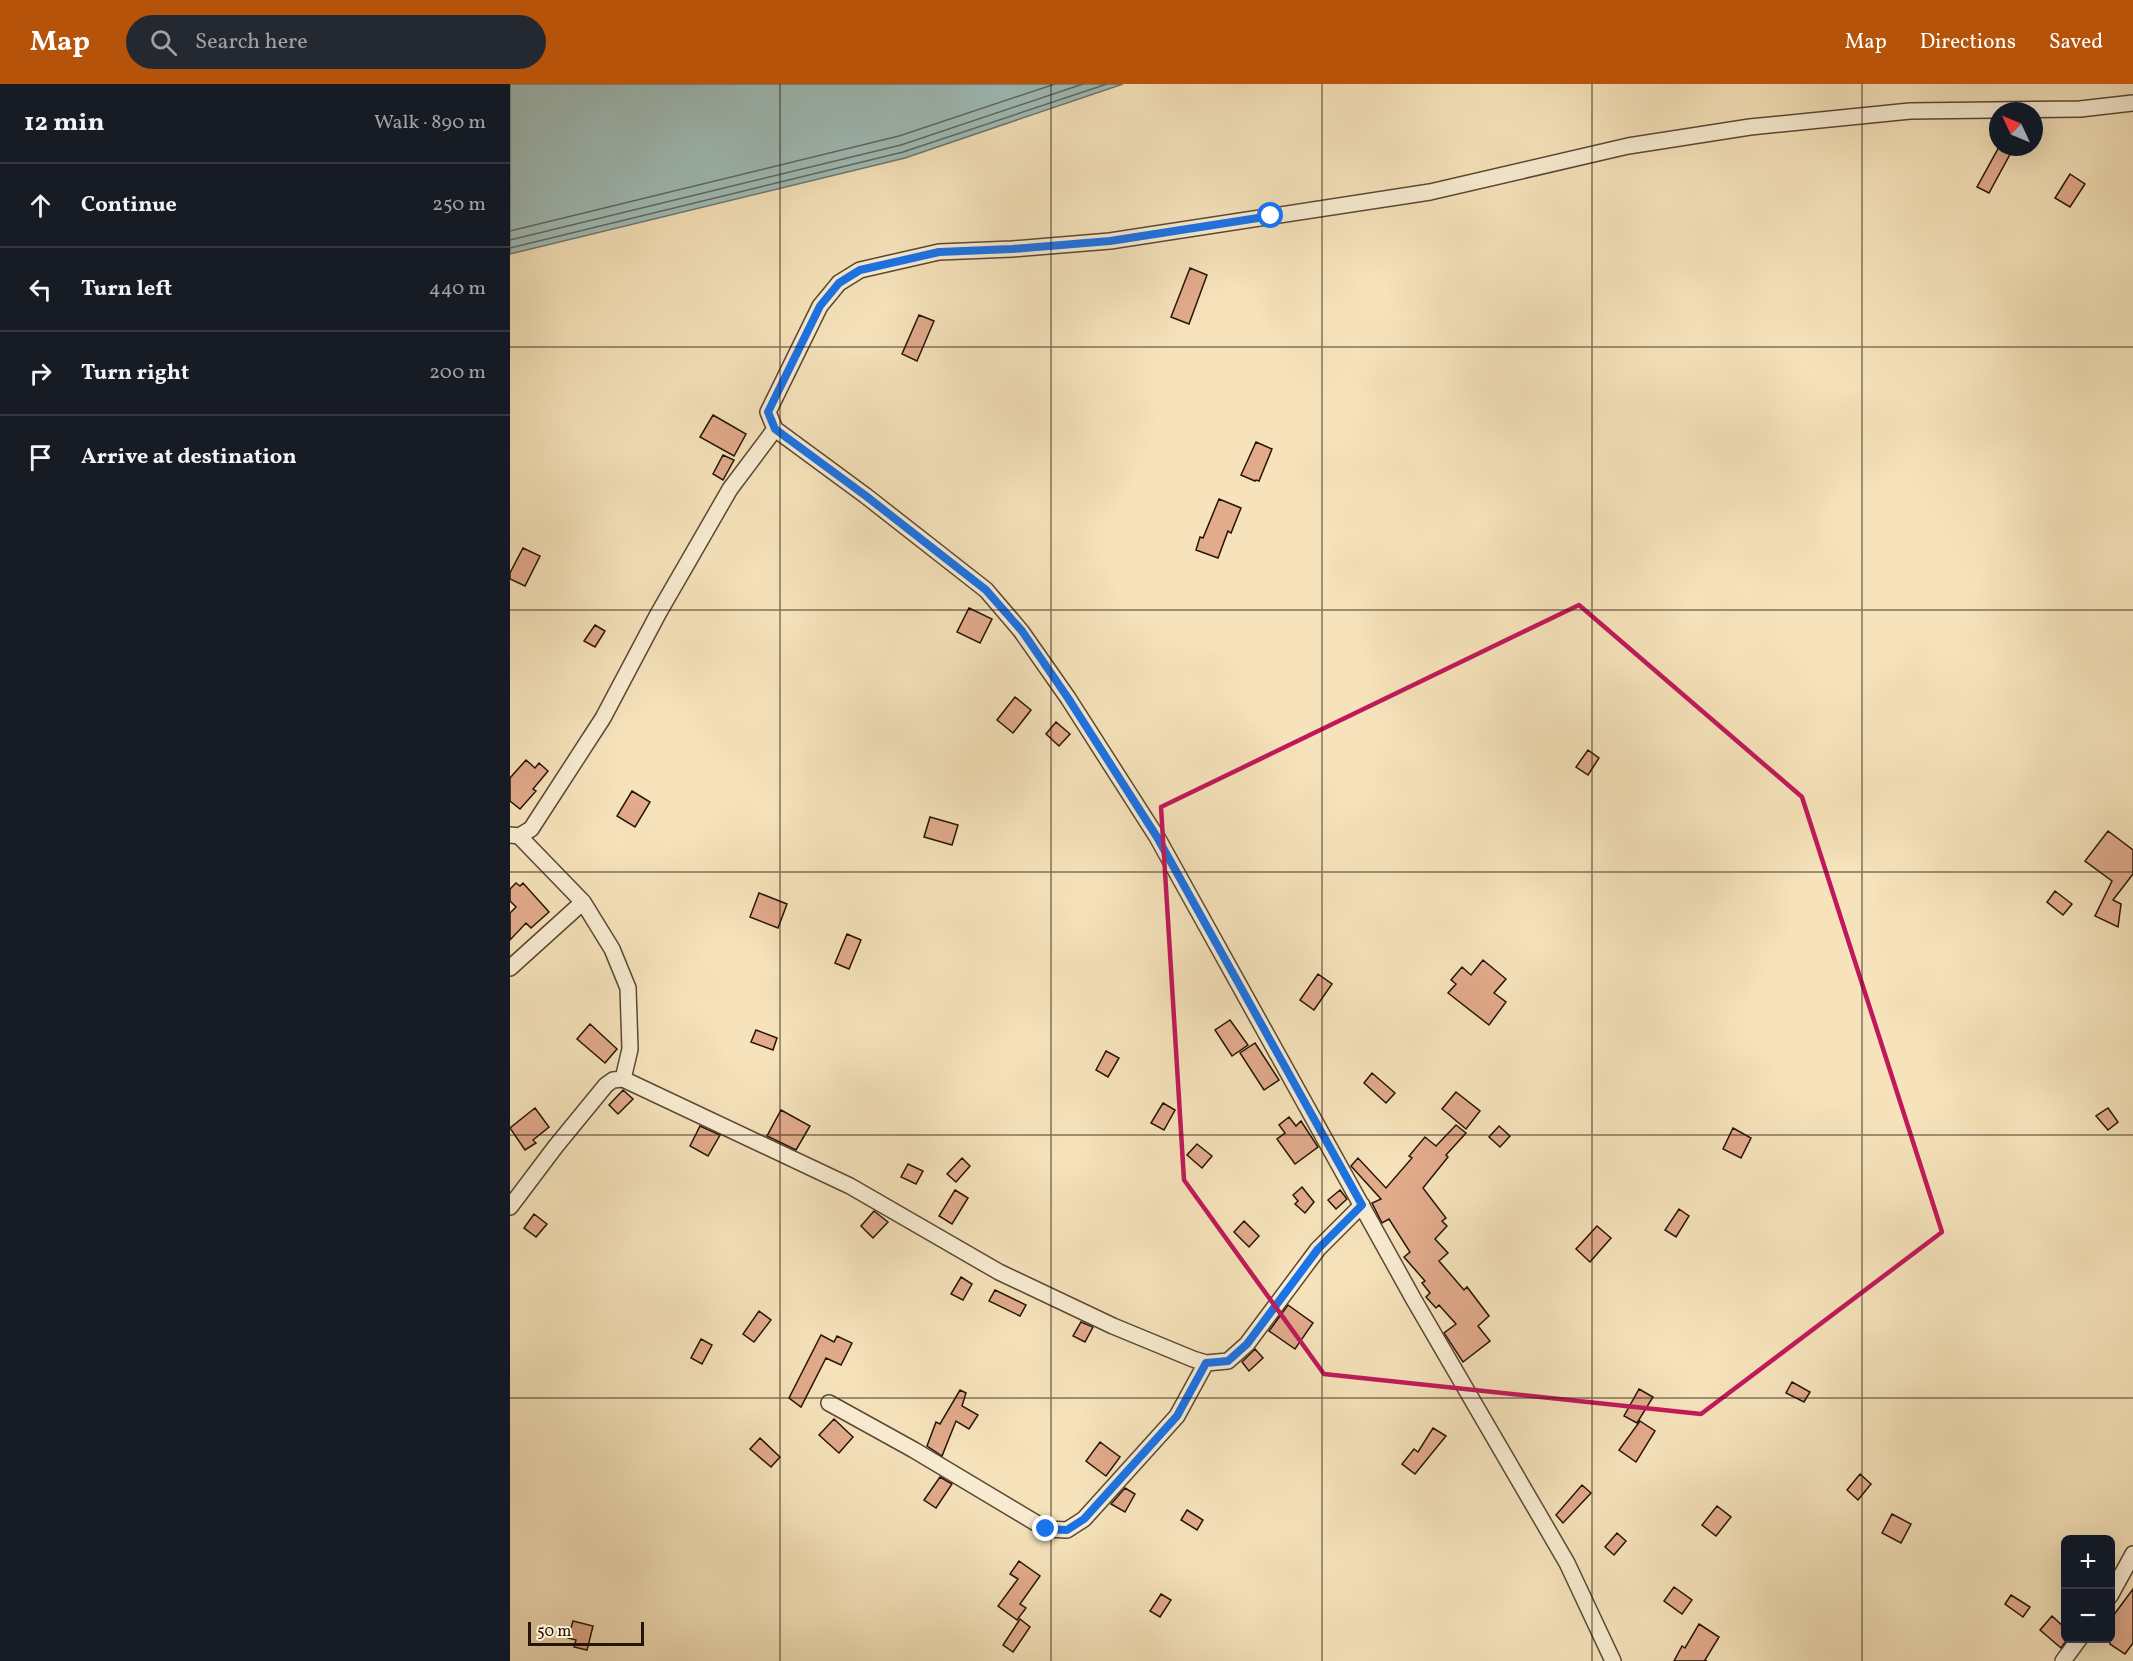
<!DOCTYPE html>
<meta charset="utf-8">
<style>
:root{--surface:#171b24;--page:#242831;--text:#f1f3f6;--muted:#9ea1a6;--line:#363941;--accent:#b45309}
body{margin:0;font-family:Vollkorn,serif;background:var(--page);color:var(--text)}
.controls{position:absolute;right:18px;bottom:18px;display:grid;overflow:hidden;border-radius:9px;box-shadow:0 6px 24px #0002}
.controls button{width:54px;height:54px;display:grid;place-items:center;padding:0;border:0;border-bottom:2px solid var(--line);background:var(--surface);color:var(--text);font:30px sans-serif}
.compass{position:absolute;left:1479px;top:18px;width:54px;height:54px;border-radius:50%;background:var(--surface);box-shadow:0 6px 24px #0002;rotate:314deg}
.scale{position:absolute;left:18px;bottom:15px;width:116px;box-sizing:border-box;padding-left:6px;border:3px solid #261407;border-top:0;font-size:16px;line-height:21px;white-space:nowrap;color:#261407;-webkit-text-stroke:4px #f9edd3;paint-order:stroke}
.stop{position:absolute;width:18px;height:18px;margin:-14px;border:4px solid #1a73e8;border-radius:50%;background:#fff}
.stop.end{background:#1a73e8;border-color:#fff;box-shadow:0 2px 6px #0008}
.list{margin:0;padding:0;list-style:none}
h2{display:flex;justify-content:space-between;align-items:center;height:78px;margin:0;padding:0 24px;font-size:26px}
h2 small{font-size:20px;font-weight:400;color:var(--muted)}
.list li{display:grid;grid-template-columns:39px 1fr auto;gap:18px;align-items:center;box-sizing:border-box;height:84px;padding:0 24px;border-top:2px solid var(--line)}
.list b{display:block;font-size:22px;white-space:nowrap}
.list em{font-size:20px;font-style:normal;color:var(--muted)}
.icon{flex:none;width:33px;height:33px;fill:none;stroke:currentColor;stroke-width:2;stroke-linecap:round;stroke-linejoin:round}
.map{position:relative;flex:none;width:1623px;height:1577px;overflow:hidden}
header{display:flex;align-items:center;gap:36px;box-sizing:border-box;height:84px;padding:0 30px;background:var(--accent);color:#fff}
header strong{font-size:28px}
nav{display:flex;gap:33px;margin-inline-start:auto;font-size:21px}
.search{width:420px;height:54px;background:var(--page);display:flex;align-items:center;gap:15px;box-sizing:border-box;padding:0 21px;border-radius:33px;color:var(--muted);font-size:22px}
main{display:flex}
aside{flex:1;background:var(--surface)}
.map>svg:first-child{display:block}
</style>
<header>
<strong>Map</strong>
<div class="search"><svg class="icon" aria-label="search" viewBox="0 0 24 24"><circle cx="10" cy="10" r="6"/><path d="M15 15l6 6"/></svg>Search here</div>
<nav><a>Map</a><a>Directions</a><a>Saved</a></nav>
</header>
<main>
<aside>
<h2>12 min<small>Walk · 890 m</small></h2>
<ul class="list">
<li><svg class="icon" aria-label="ahead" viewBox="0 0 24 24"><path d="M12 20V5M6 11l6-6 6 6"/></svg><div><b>Continue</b></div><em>250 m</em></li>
<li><svg class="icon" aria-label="left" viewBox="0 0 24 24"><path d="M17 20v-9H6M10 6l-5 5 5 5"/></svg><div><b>Turn left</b></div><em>440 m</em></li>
<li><svg class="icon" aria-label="right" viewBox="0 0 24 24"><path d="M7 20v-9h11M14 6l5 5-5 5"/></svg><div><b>Turn right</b></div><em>200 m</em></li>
<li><svg class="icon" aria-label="arrive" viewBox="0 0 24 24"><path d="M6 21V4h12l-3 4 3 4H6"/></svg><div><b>Arrive at destination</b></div></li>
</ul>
</aside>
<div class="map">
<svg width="1623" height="1577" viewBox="0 0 1623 1577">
<rect width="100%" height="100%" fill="#f6e3bb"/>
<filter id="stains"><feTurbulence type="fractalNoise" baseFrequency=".00333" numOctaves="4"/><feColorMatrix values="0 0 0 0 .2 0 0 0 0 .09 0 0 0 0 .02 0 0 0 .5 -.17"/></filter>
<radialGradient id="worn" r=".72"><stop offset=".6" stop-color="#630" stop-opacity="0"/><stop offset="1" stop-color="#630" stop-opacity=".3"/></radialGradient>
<!-- water -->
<path fill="#9fbdb9" stroke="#6f7972" stroke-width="1.5" d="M0,0H613L395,74L0,170Z"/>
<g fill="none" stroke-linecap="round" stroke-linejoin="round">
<!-- shore -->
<path stroke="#626860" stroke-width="1.5" d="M0,147L389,52L545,0
M0,156L391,61L573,0
M0,164L393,68L597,0"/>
</g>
<!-- building -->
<path fill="#e2ab8c" stroke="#261407" stroke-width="1.5" d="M1489,63H1504L1479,109L1467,103Z
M1560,90L1575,100L1560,123L1545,114Z
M680,184L697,191L679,240L661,233Z
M409,231L424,237L407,277L392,270Z
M203,331L236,350L224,372L190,353Z
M746,358L762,365L749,397L746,396L745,397L731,391Z
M213,371L224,376L213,396L203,390Z
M709,415L731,424L721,449L718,447L708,474L686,466L690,453L693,454Z
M13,464L30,472L15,502L0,495V489Z
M459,524L482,535L470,559L447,548Z
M85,541L95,547L85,563L74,557Z
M505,613L521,626L503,649L487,636Z
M546,638L560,650L549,662L536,650Z
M1078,666L1089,674L1078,691L1066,683Z
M16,676L25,684L29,679L38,687L23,705L26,707L10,725L0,717V694Z
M122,707L140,718L125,743L107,732Z
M420,733L448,741L442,761L414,753Z
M1598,747L1623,766V790L1603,816L1611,820L1608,843L1585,832L1602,797L1575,777Z
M6,799L10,802L13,799L39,828L21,844L16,839L0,856V829L6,823L0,817V805Z
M1545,807L1562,820L1553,831L1537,818Z
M249,809L277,820L268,844L240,833Z
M337,850L351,856L339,885L325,879Z
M973,876L996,895L984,909L996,918L979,941L938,909L946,900L941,896L952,883L961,891Z
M808,890L822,900L804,926L790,916Z
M720,936L738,961L722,972L705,946Z
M80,940L107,965L95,979L67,955Z
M246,946L267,954L263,966L241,958Z
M745,959L769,996L754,1006L730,969Z
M596,967L609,974L598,993L586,986Z
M862,989L885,1009L876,1019L854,999Z
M113,1006L123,1015L108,1030L99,1021Z
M946,1008L970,1027L956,1045L932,1025Z
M653,1019L665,1026L654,1046L641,1039Z
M25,1024L39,1043L23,1056L26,1059L15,1066L0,1044Z
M1598,1024L1608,1038L1598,1046L1586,1032Z
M271,1026L300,1042L286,1066L257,1052Z
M779,1033L786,1042L791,1037L808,1063L785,1080L767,1055L775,1049L769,1041Z
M946,1041L956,1049L936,1071L938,1073L913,1104L936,1134L932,1137L937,1142L925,1155L938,1169L929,1177L954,1206L957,1203L979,1232L968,1242L980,1257L953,1278L934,1249L946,1240L929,1221L926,1224L916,1213L920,1209L912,1199L915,1197L894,1173L900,1168L879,1135L872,1139L862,1119L871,1115L841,1082L848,1074L876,1104L902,1074L899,1072L915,1053L926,1062Z
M190,1042L210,1051L198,1072L180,1062Z
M989,1042L1000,1052L990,1063L979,1053Z
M1223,1044L1241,1054L1231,1074L1213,1065Z
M687,1060L702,1072L692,1084L677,1071Z
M452,1074L460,1082L446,1098L437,1090Z
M398,1080L413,1087L406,1100L391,1093Z
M792,1103L804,1118L795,1129L785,1120L788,1117L783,1111Z
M445,1106L458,1114L442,1140L429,1132Z
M830,1106L837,1115L826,1125L818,1116Z
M1169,1125L1179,1132L1166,1153L1155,1146Z
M364,1127L378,1138L363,1154L351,1142Z
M24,1130L37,1140L26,1153L14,1144Z
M734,1137L749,1152L739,1163L724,1148Z
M1087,1142L1101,1154L1080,1178L1066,1165Z
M451,1193L462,1200L453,1216L441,1210Z
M485,1206L516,1221L510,1232L479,1217Z
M778,1221L803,1239L785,1265L759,1247Z
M249,1227L261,1236L244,1258L233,1250Z
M571,1238L583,1243L575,1258L563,1252Z
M311,1251L324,1258L327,1252L342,1259L331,1281L316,1274L291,1323L279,1314Z
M191,1255L202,1261L192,1280L181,1274Z
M745,1265L753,1274L739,1287L732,1278Z
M1282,1298L1300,1308L1294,1318L1276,1309Z
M1129,1305L1143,1313L1127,1339L1114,1332Z
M450,1306L456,1309L452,1322L468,1331L459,1345L446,1337L432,1372L417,1362L426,1338L430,1340Z
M324,1335L343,1353L329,1369L309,1351Z
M1130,1337L1145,1347L1126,1378L1109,1366Z
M923,1344L936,1352L905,1390L892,1380L904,1365L908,1368Z
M250,1354L270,1373L261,1383L240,1365Z
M590,1358L610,1373L596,1392L576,1377Z
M1350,1390L1361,1400L1348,1416L1337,1406Z
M430,1393L442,1400L426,1424L414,1416Z
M1072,1401L1081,1409L1053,1439L1046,1431Z
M615,1404L625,1410L615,1428L601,1420Z
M1207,1422L1221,1433L1206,1452L1192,1441Z
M677,1426L693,1436L687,1446L671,1436Z
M1382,1430L1401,1440L1391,1459L1372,1449Z
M1107,1449L1116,1457L1104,1471L1095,1463Z
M509,1477L530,1492L510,1520L516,1524L507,1536L488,1522L508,1495L500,1490Z
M1164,1503L1182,1516L1172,1530L1154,1517Z
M1623,1505V1559L1615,1570L1600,1560V1536Z
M651,1510L661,1516L650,1533L640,1527Z
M1501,1511L1520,1523L1513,1533L1495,1520Z
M1542,1532L1556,1545V1557L1551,1564L1530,1546Z
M510,1535L520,1543L503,1568L493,1561Z
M63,1537L83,1542L77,1566L64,1563L66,1556L58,1554Z
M1189,1540L1209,1553L1195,1576L1197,1577H1164L1172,1562L1175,1564Z"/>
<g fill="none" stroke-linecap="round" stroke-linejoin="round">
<defs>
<path id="street" d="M0,751L9,752L21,745L93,634L148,530L220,405L265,345
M9,752L73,818L102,865L118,904L120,965L113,995
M0,884L73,818
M0,1123L46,1062L96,1001L103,996L113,995L340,1102L489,1188L603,1242L683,1275L696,1279L718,1277L737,1260L808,1165L852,1121
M319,1319L404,1366L536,1445L557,1446L574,1435L667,1332L696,1279
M1600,1512L1623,1470
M1103,1577L1057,1479L904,1216L647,753L558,614L511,547L476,506L356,412L265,345L258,328L310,222L329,199L350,186L429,168L502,165L600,157L920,108L1118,62L1240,43L1400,27L1570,25L1623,19
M1553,1577L1570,1554"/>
</defs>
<!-- street casing -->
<use href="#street" stroke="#5a4834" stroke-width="18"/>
<!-- street -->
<use href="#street" stroke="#f9edd3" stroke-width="15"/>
</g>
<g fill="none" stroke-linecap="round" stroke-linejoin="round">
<!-- route -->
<path stroke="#1a73e8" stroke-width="8" d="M536,1445L557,1446L574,1435L667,1332L696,1279L718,1277L737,1260L808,1165L852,1121L647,753L558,614L512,547L476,506L356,412L265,345L258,328L310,222L329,199L350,186L429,168L502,165L600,157L761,132"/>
</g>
<!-- marked area -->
<path fill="none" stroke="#c2185b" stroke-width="4.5" stroke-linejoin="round" d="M1069,521L1292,713L1432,1148L1191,1330L814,1290L674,1096L651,723Z"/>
<!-- grid -->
<path fill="none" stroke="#261407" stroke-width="1.5" stroke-opacity="0.55" d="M270,0V1577M541,0V1577M812,0V1577M1082,0V1577M1352,0V1577M0,263H1623M0,526H1623M0,788H1623M0,1051H1623M0,1314H1623"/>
<rect width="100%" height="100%" filter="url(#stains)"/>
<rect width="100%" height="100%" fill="url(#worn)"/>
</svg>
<div class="controls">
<button>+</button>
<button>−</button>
</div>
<svg class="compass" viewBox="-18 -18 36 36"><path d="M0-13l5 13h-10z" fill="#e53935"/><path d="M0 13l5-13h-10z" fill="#9ea1a6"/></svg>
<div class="scale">50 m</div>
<div class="stop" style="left:761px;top:132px"></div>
<div class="stop end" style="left:536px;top:1445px"></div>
</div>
</main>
